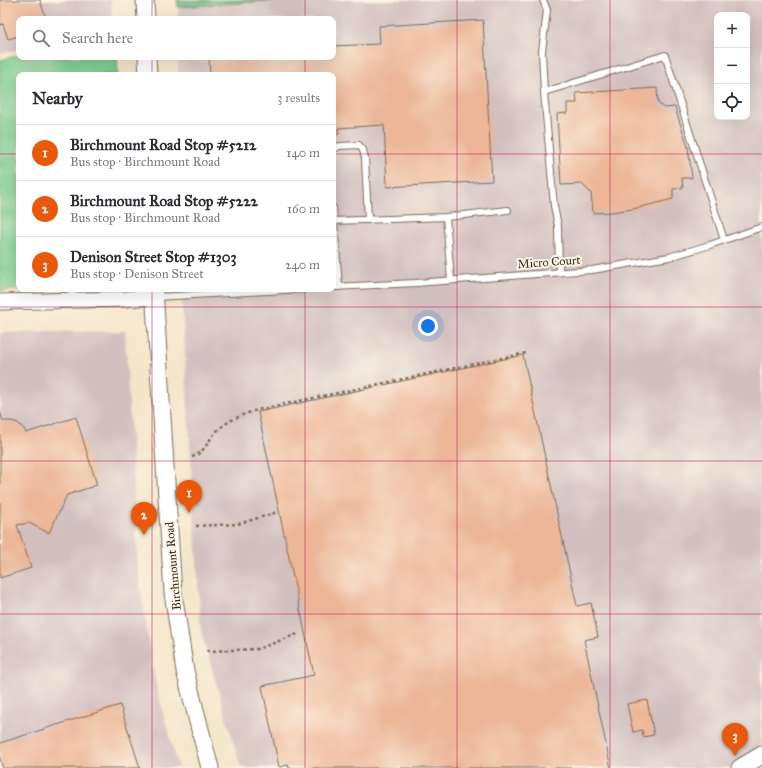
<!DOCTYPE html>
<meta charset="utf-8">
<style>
:root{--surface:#fff;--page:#f2f2f3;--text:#2b2b33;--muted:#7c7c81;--line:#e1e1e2;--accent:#ea580c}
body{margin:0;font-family:"IM FELL Great Primer",serif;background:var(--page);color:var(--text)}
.controls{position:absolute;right:12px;top:12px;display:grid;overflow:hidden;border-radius:8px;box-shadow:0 4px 16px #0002}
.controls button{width:36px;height:36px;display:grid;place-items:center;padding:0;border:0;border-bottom:1px solid var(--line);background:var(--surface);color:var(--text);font:20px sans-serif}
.you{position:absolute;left:428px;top:326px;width:14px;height:14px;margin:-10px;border:3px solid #fff;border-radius:50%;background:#1a73e8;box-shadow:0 0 0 6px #1a73e833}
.badge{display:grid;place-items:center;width:26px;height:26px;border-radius:50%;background:var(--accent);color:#fff;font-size:13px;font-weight:700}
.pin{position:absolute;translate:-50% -33px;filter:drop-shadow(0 1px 2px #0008)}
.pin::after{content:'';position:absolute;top:21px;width:14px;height:12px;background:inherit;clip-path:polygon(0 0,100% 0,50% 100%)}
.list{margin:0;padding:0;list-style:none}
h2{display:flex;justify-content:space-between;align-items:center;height:52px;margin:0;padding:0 16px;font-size:17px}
h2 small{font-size:13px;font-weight:400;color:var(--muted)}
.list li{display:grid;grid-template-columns:26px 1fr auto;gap:12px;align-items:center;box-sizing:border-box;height:56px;padding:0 16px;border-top:1px solid var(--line)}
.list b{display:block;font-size:15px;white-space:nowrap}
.list p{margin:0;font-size:13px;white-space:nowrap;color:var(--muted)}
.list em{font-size:13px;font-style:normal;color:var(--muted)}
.icon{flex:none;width:22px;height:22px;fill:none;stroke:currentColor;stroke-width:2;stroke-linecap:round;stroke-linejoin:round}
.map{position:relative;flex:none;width:762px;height:768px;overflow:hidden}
.search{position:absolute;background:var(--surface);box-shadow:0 4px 16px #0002;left:16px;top:16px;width:320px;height:44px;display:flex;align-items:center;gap:10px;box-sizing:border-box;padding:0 14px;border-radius:8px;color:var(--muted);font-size:15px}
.panel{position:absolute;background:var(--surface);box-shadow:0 4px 16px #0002;left:16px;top:72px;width:320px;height:220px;border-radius:8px}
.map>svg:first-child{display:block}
</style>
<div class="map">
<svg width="762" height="768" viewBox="0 0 762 768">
<rect width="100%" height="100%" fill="#fcf5e5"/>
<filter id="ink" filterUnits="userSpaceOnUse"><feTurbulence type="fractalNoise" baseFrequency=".025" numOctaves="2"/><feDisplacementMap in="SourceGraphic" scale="8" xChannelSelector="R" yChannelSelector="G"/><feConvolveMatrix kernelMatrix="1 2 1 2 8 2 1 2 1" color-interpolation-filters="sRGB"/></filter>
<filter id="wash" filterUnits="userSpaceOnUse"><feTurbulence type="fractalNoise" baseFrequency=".012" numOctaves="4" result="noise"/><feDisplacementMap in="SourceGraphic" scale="16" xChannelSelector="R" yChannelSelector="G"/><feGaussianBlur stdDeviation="0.9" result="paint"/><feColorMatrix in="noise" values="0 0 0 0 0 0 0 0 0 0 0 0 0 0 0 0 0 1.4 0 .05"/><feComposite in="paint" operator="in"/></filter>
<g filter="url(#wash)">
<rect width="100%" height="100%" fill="#f4e6ca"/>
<!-- industrial -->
<path fill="#d2bfc0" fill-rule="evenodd" d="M0,0H111L112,19H19V49L0,54Z
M284,0H762V768H241L201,631L181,289H333V75H178V57H333V19H178V7ZM717,15H747V117H717Z
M125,331L138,571L155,682L178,768H0V333Z"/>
<!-- green -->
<path fill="#79cd90" stroke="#5a7c57" d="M19,55V57H117L118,75H19V289H31L0,291V60Z"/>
<!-- forest -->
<path fill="#62b07a" stroke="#4e6d4c" d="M177,0H284L178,7Z"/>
<g id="blocks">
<!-- building -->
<path fill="#ecb697" d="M0,0H40L46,19H19V36L8,39L3,24L0,25Z
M483,20L492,181L387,187L384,125L338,128L339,134L333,135V75H210L209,57H333V46L380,44L379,26Z
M657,88L658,103L664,108L675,107L677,114L688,147L692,178H682L683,188L673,189V199L633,209L611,212L593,213L591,193L582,184L561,185L557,114L567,113V103H577L576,93Z
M523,355L577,606L591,603L596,627L598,637L584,640L611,768H289L288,765L279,767L262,686L314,675L258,412Z
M0,411L3,421H11L18,423L24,429L26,433L76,417L97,485L67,495L49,533L29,523L17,525L31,568L0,578Z
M647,700L654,735L643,737L642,730L633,732L627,704Z
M120,705L140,768H3L0,759V743Z"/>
</g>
</g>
<g filter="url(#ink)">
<use href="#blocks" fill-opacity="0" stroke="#7c6c5a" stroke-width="1"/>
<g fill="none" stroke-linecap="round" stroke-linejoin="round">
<defs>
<path id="service" d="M543,0L547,10L542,52L544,92
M333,150L339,146L359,145L363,150L365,158L368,220
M333,208L339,287
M446,217L508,210
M333,221L446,217L451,280
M559,272L558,226L554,206L544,92L665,55L724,240
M333,287L416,283L592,270L669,257L710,245L762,227
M156,297L305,289"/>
<path id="tertiary" d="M0,302L125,299L154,297"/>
<path id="secondary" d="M145,0L146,19
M147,57L148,75
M154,289L173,593L185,671L210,768
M740,768L762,755"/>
</defs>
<!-- service casing -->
<use href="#service" stroke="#7c6c5a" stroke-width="8"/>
<!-- tertiary casing -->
<use href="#tertiary" stroke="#7c6c5a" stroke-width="17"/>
<!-- secondary casing -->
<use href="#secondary" stroke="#7c6c5a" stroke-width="19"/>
<!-- path -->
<path stroke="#7c6c5a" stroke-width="2.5" stroke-dasharray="3 3" stroke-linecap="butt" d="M192,457C206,452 208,439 218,430C228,420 244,414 257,410L526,353
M196,526L238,524L278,512
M207,651L258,649L300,633"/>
<!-- service -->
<use href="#service" stroke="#fff" stroke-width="6"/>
<!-- tertiary -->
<use href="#tertiary" stroke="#fff" stroke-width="15"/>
<!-- secondary -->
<use href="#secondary" stroke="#fff" stroke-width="17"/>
</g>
</g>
<!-- grid -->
<path fill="none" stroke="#c2185b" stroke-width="1" stroke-opacity="0.55" d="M152,0V19M305,0V19M457,0V768M610,0V768M152,57V75M305,57V75M0,154H19M333,154H762M152,289V768M305,289V768M0,307H762M0,461H762M0,614H762"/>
<g text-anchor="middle" stroke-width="4" stroke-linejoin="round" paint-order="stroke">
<!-- street labels -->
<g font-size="12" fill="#3b2a1e" stroke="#fcf5e5">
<text transform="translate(549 262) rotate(-4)" y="4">Micro Court</text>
<text transform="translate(173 566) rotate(-95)" y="4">Birchmount Road</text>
</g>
</g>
</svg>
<div class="controls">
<button>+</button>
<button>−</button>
<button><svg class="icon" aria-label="locate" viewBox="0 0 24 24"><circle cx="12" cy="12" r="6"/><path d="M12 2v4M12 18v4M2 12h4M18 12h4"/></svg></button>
</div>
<div class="you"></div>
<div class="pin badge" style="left:189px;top:513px">1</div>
<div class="pin badge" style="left:144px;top:535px">2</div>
<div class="pin badge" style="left:735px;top:756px">3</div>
<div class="search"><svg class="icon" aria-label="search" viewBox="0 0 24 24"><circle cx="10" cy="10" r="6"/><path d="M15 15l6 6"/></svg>Search here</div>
<section class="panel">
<h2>Nearby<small>3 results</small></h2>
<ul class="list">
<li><span class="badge">1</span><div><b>Birchmount Road Stop #5212</b><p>Bus stop · Birchmount Road</p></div><em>140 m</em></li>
<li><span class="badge">2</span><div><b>Birchmount Road Stop #5222</b><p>Bus stop · Birchmount Road</p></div><em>160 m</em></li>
<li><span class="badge">3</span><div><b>Denison Street Stop #1303</b><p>Bus stop · Denison Street</p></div><em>240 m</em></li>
</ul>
</section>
</div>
